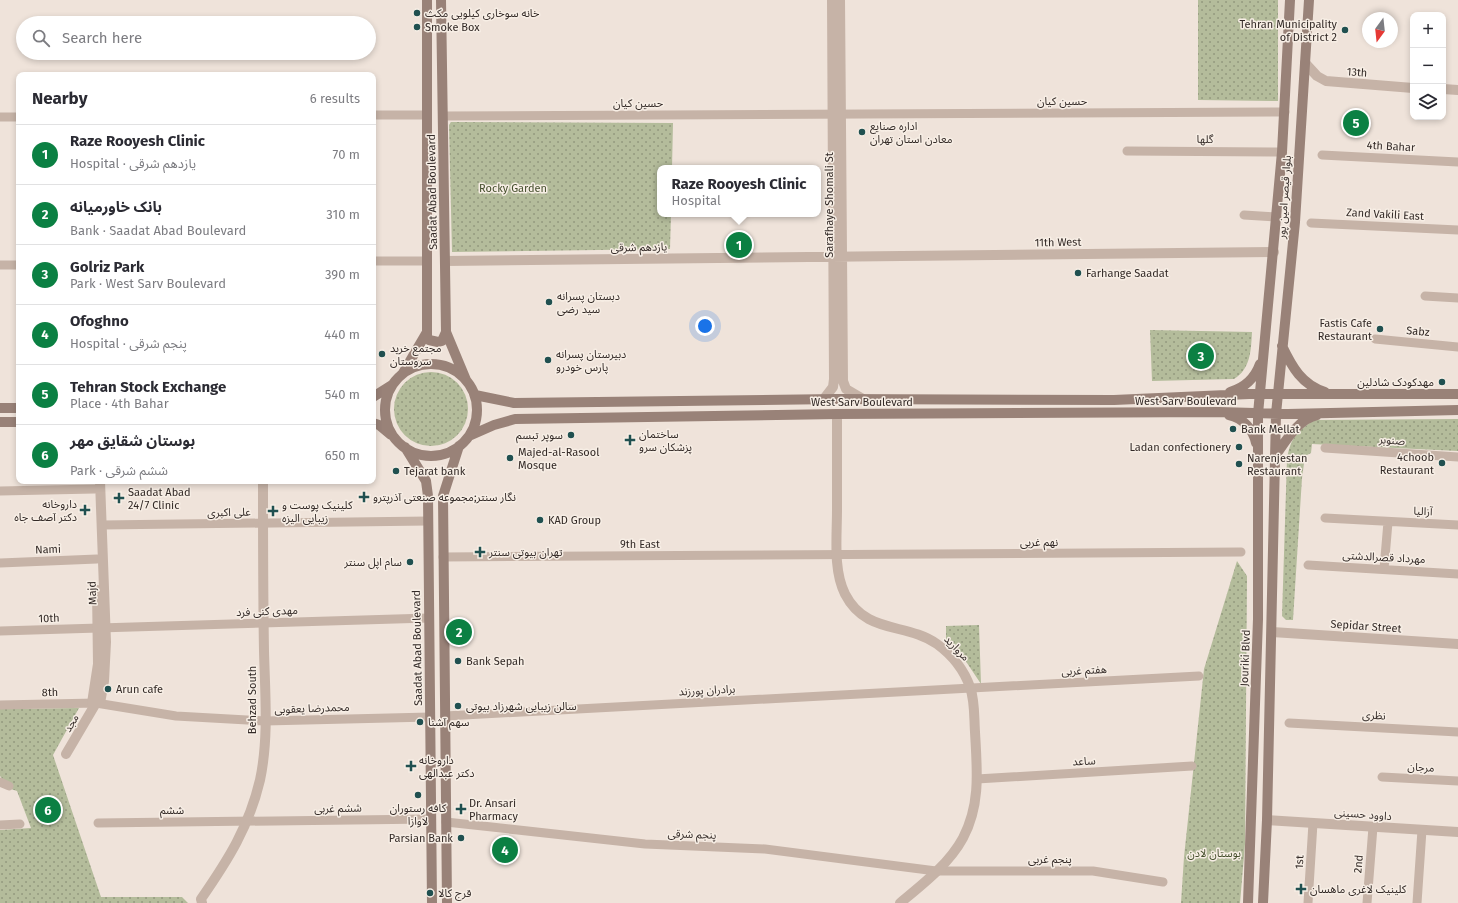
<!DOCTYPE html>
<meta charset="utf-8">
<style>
:root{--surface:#fff;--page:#f2f2f3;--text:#2b2b33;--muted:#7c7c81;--line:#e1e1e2;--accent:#0b8043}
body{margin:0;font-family:"Fira Sans","Noto Sans Arabic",sans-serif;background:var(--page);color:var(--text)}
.controls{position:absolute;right:12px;top:12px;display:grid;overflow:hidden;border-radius:8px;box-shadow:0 2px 6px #0003}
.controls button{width:36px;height:36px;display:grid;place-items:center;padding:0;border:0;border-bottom:1px solid var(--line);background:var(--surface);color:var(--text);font:20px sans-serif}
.compass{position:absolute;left:1362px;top:12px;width:36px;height:36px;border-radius:50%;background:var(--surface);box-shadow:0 2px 6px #0003;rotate:195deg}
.you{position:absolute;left:705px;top:326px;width:14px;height:14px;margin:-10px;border:3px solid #fff;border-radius:50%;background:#1a73e8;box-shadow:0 0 0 6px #1a73e833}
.badge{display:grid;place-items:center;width:26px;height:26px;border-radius:50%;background:var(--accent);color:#fff;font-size:13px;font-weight:700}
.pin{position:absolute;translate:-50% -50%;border:2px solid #fff;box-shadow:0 1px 4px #0006}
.popup{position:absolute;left:657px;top:165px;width:164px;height:52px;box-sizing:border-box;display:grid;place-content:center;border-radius:8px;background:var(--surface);filter:drop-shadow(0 1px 3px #0005);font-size:13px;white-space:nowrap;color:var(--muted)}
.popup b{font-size:15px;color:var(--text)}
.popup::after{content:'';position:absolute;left:50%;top:100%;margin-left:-8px;border:8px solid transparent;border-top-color:var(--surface)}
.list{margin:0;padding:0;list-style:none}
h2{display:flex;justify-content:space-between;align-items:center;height:52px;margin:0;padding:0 16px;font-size:17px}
h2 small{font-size:13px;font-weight:400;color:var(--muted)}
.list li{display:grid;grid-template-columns:26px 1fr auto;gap:12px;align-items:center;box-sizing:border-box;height:60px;padding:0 16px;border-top:1px solid var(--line)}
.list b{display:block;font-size:15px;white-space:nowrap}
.list p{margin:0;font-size:13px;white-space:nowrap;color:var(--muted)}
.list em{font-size:13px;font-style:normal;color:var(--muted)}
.icon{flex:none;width:22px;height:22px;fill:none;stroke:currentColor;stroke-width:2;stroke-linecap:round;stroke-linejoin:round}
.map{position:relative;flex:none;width:1458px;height:903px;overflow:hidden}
.search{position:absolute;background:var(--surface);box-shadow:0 2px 6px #0003;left:16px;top:16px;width:360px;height:44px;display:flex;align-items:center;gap:10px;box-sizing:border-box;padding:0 14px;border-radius:22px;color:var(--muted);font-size:15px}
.panel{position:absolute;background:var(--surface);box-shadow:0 2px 6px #0003;left:16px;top:72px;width:360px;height:412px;border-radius:8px}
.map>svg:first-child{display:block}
</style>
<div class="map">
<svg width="1458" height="903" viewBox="0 0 1458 903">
<defs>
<pattern id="park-dots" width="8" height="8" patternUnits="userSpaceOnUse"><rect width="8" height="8" fill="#b4bc9b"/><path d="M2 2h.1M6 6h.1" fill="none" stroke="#93997e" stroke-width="1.8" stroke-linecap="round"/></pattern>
</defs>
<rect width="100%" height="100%" fill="#efe3da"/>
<!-- park -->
<path fill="url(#park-dots)" d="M1198,0H1278V101L1198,100Z
M451,122L673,123L672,168H660V214H671L670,249L452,252L449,125Z
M1150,330L1252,332C1251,349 1251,369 1234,379L1152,381Z
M394 409a37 37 0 1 1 74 0a37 37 0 1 1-74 0Z
M1458,419V451L1312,444L1311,453L1305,456L1302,478L1293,620H1286L1282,616L1287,459C1291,437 1296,433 1314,420Z
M1237,561L1247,576L1245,844L1240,903H1181L1184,857L1204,669Z
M979,625L981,684L961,654L946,639V626Z
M79,708L53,755L101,897H182L188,903H0V830L31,828L17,791L11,789L0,776V709Z"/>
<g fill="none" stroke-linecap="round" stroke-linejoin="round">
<!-- minor -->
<path stroke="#c6b3a7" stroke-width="9" d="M373,115H427
M443,116L1285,112
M0,117H19
M1127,151L1282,152
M1322,155L1458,162
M1244,215L1277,217
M1311,223L1458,230
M373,261H427
M0,265H19
M1425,296L1458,298
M1375,339L1458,347
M1325,448L1458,457
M0,491L95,489
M1325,518L1458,525
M102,525L428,521
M443,557L1241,552
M0,563L97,559
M1308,565L1458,574
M1384,569L1388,522
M0,631L429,618
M0,705L96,703L176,716L265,721L430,717
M445,716L1199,676
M1289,723L1458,732
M1382,777L1458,781
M977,779L1192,766
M0,782L9,786
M446,822L645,844L765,849L936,871H1093L1163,882
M98,823L431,819
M0,825L20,824
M1308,903L1313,823
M1367,903L1373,827
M1417,903L1422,830"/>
<!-- tertiary -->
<path stroke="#c6b3a7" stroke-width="10" d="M840,0L843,381L846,389L863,399
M1305,63L1317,76L1326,81L1413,88
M1443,89L1458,90
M445,261L1274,252
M823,400L833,387L834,379L832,0
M837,414C837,446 837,478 837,510C837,537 833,570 845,594C866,635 906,622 937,644C952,655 964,670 970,687C975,701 974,717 975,732C977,769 981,804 963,838C949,864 923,884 900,903
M100,481L106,642L104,681L100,703
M1272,632L1458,644
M92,703L98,664L97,590
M66,754L96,703
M1267,820L1458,832
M202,903L201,899C228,860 249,827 260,780C269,738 265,693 264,651C263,594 263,537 263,481"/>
<!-- secondary -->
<path stroke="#998278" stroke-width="10" d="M427,0V336L429,340L438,342L442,341L446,332
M441,0L446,332L466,380
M1282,346C1292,367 1302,385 1325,392
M385 410a46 46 0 1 1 92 0a46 46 0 1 1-92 0Z
M403,373L427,332
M1230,392C1244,388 1255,378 1260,364
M475,395L514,403L837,399L1114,400L1249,394H1458
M373,397L392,385
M0,408H19
M1229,415C1243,418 1253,429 1256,443
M0,422H19
M373,423L379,425L391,435
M469,436L494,425L515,419L837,414L1219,412L1288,414L1458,410
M405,447L426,481L428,496L432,903
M1275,456C1286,441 1298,419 1317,415
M447,903L443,496L459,446
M1248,903L1258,619V414L1282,152L1290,0
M1263,903L1267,820L1276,414L1295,222L1309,0"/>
</g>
<!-- markers -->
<g fill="#205050" stroke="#f7eee5" stroke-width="1.5">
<circle cx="417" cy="13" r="4"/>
<circle cx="417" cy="27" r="4"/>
<circle cx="1345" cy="30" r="4"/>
<circle cx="862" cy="132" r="4"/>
<circle cx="1078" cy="273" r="4"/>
<circle cx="549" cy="302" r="4"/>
<circle cx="1380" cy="329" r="4"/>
<circle cx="382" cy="354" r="4"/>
<circle cx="548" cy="360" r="4"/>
<circle cx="1442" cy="382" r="4"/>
<circle cx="1233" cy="429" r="4"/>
<circle cx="571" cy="435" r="4"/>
<path d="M628 434h4v4h4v4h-4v4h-4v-4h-4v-4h4z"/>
<circle cx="1239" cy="447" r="4"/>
<circle cx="510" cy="458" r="4"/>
<circle cx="1442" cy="463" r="4"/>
<circle cx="1239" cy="464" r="4"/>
<circle cx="396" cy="471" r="4"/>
<path d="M362 491h4v4h4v4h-4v4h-4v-4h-4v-4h4z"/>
<path d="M117 492h4v4h4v4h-4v4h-4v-4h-4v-4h4z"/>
<path d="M83 504h4v4h4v4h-4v4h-4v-4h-4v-4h4z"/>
<path d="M271 505h4v4h4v4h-4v4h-4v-4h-4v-4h4z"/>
<circle cx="540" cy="520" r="4"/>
<path d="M478 546h4v4h4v4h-4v4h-4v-4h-4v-4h4z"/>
<circle cx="410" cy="562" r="4"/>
<circle cx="458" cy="661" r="4"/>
<circle cx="108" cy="689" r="4"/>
<circle cx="458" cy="706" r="4"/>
<circle cx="420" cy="722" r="4"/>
<path d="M409 760h4v4h4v4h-4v4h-4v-4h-4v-4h4z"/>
<circle cx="418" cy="795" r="4"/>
<path d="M459 803h4v4h4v4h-4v4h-4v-4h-4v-4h4z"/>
<circle cx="461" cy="838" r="4"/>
<path d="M1299 883h4v4h4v4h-4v4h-4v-4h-4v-4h4z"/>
<circle cx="430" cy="893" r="4"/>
</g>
<g text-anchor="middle" stroke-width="3" stroke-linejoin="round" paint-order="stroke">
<!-- poi labels -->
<g font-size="11" fill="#332a27" stroke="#f7eee5" text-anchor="start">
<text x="425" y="17">خانه سوخاری کیلویی مکث</text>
<text x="1337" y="28" text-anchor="end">Tehran Municipality<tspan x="1337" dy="13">of District 2</tspan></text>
<text x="425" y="31">Smoke Box</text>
<text x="870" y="130">اداره صنایع<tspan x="870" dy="13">معادن استان تهران</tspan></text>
<text x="1086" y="277">Farhange Saadat</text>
<text x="557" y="300">دبستان پسرانه<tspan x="557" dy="13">سید رضی</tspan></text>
<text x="1372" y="327" text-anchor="end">Fastis Cafe<tspan x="1372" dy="13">Restaurant</tspan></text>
<text x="390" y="352">مجتمع خرید<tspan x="390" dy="13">سروستان</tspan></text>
<text x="556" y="358">دبیرستان پسرانه<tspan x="556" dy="13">پارس خودرو</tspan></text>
<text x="1434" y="386" text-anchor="end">مهدکودک شادلین</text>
<text x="1241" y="433">Bank Mellat</text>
<text x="639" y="438">ساختمان<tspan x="639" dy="13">پزشکان سرو</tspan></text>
<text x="563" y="439" text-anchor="end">سوپر تبسم</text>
<text x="1231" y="451" text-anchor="end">Ladan confectionery</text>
<text x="518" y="456">Majed-al-Rasool<tspan x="518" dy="13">Mosque</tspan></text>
<text x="1434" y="461" text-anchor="end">4choob<tspan x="1434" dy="13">Restaurant</tspan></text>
<text x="1247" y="462">Narenjestan<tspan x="1247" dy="13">Restaurant</tspan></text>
<text x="404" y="475">Tejarat bank</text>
<text x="128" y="496">Saadat Abad<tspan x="128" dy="13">24/7 Clinic</tspan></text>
<text x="373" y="501">نگار سنتر;مجموعه صنعتی آذرپترو</text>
<text x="77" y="508" text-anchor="end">داروخانه<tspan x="77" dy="13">دکتر آصف جاه</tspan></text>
<text x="282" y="509">کلینیک پوست و<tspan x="282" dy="13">زیبایی الیزه</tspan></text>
<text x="548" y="524">KAD Group</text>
<text x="489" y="556">تهران بیوتی سنتر</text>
<text x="402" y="566" text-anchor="end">سام اپل سنتر</text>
<text x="466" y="665">Bank Sepah</text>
<text x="116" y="693">Arun cafe</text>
<text x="466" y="710">سالن زیبایی شهرزاد بیوتی</text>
<text x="428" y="726">سهم آشنا</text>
<text x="419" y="764">داروخانه<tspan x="419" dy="13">دکتر عبدالهی</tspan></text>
<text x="469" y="807">Dr. Ansari<tspan x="469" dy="13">Pharmacy</tspan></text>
<text x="418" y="812" text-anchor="middle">کافه رستوران<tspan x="418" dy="13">لاوازا</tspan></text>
<text x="453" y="842" text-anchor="end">Parsian Bank</text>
<text x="1310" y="893">کلینیک لاغری ماهسان</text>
<text x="438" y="897">قرج کالا</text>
</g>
<!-- street labels -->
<g font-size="11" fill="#332a27" stroke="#f7eee5">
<text transform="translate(1357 72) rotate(4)" y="4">13th</text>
<text x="1062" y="105">حسین کیان</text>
<text x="638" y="107">حسین کیان</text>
<text transform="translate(1205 139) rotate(1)" y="4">گلها</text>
<text transform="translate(1391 146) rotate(3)" y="4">4th Bahar</text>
<text transform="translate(432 192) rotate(-91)" y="4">Saadat Abad Boulevard</text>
<text transform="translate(1284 197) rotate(-86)" y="4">بلوار قیصر امین پور</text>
<text transform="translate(829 205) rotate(-90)" y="4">Sarafhaye Shomali St</text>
<text transform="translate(1385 214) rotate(3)" y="4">Zand Vakili East</text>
<text transform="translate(1058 242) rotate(-1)" y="4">11th West</text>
<text transform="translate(639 247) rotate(-1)" y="4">یازدهم شرقی</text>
<text transform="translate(1418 331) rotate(5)" y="4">Sabz</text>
<text x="1186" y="405">West Sarv Boulevard</text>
<text x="862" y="406">West Sarv Boulevard</text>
<text transform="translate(1392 440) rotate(4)" y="4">صنوبر</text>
<text transform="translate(1423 511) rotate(3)" y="4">آزالیا</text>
<text transform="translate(229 512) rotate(-1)" y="4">علی اکبری</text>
<text x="1039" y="546">نهم غربی</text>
<text x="640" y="548">9th East</text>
<text transform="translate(48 549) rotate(-2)" y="4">Nami</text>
<text transform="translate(1384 557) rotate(3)" y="4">مهرداد قصرالدشتی</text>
<text transform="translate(92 593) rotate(-92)" y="4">Majd</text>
<text transform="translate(267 611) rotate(-2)" y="4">مهدی کنی فرد</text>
<text transform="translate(49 618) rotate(-2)" y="4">10th</text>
<text transform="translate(1366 626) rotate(4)" y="4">Sepidar Street</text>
<text transform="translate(417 648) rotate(-91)" y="4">Saadat Abad Boulevard</text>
<text transform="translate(957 648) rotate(46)" y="4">مروارید</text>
<text transform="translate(1245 658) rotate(-88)" y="4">Jouriki Blvd</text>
<text transform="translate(1084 670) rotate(-3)" y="4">هفتم غربی</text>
<text transform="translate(707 690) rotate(-3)" y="4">برادران پورزند</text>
<text transform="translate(50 692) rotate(-1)" y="4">8th</text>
<text transform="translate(252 700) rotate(-90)" y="4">Behzad South</text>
<text transform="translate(312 708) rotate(-2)" y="4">محمدرضا یعقوبی</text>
<text transform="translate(1374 715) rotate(3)" y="4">نظری</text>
<text transform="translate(71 723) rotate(-60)" y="4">مجد</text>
<text transform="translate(1084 761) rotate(-3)" y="4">ساعد</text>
<text transform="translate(1421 767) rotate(3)" y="4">مرجان</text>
<text transform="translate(338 808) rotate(-1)" y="4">ششم غربی</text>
<text x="172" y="814">ششم</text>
<text transform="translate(1363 814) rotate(4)" y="4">داوود حسینی</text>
<text transform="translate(692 834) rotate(2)" y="4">پنجم شرقی</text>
<text x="1050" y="863">پنجم غربی</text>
<text transform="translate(1299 862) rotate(-87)" y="4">1st</text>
<text transform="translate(1358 864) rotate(-85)" y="4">2nd</text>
</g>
<!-- park labels -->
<g font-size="11" fill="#454f2d" stroke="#f7eee5">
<text x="513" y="192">Rocky Garden</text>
<text x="1214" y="857">بوستان لادن</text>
</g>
</g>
</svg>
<div class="controls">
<button>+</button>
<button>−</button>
<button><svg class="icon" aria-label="layers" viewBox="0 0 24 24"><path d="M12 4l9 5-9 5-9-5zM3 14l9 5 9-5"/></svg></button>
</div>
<svg class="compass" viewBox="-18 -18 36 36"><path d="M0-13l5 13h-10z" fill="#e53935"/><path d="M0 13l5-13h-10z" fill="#7c7c81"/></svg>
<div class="you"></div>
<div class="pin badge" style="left:739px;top:245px">1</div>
<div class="popup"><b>Raze Rooyesh Clinic</b>Hospital</div>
<div class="pin badge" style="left:459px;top:632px">2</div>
<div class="pin badge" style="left:1201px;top:356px">3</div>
<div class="pin badge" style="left:505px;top:850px">4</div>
<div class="pin badge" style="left:1356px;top:123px">5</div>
<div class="pin badge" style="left:48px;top:810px">6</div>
<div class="search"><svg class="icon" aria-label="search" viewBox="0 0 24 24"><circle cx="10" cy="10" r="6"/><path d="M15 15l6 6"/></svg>Search here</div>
<section class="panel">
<h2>Nearby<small>6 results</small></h2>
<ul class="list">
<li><span class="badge">1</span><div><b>Raze Rooyesh Clinic</b><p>Hospital · یازدهم شرقی</p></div><em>70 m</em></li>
<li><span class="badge">2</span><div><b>بانک خاورمیانه</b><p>Bank · Saadat Abad Boulevard</p></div><em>310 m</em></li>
<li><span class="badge">3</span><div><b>Golriz Park</b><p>Park · West Sarv Boulevard</p></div><em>390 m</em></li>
<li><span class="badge">4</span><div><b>Ofoghno</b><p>Hospital · پنجم شرقی</p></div><em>440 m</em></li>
<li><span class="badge">5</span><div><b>Tehran Stock Exchange</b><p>Place · 4th Bahar</p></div><em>540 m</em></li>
<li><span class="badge">6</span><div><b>بوستان شقایق مهر</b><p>Park · ششم شرقی</p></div><em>650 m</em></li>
</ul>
</section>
</div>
